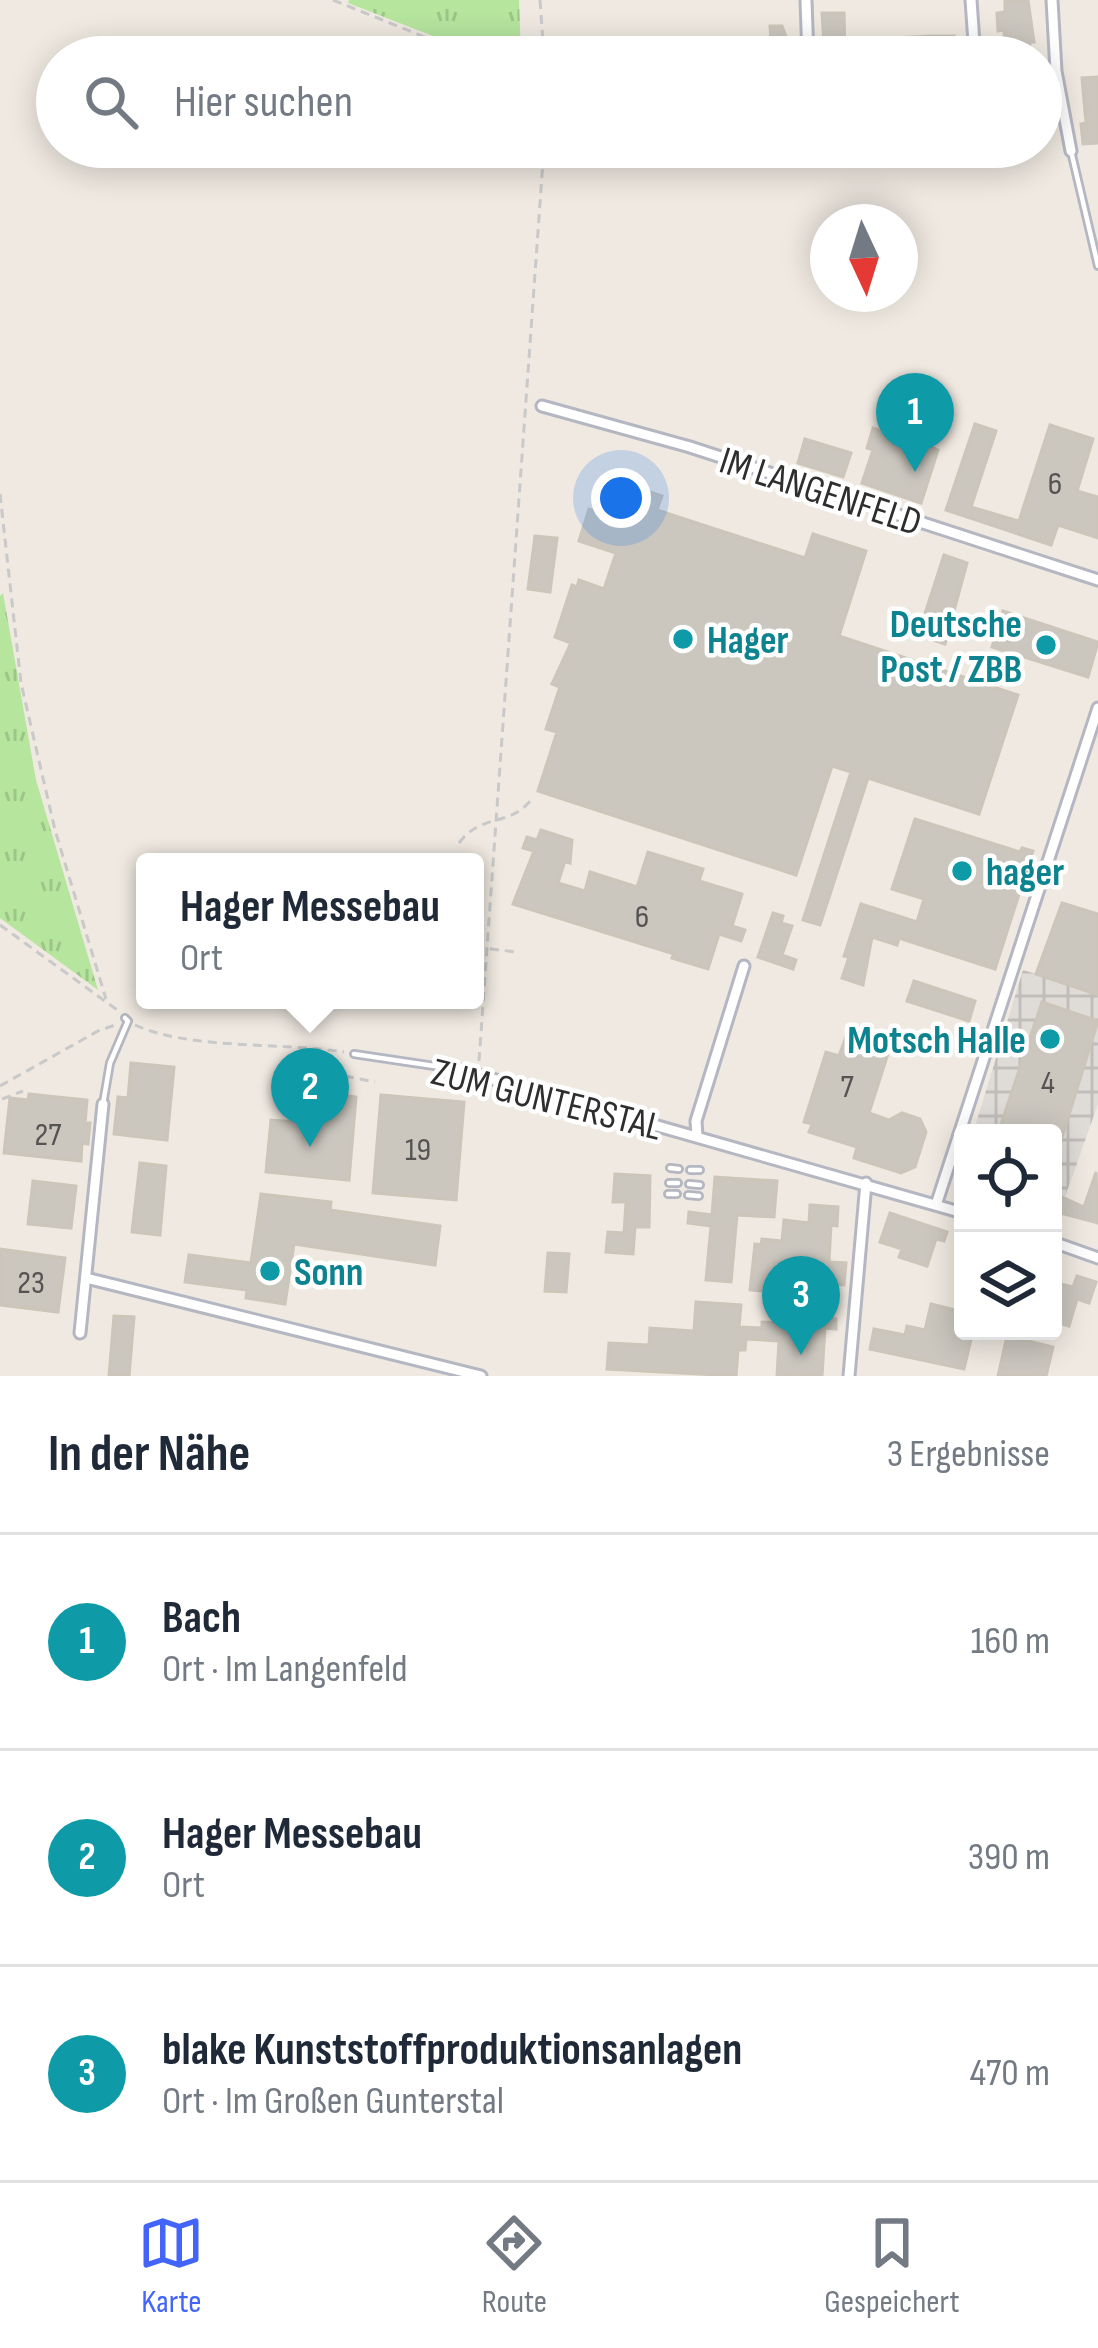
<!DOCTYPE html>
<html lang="de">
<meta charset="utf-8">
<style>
:root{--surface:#fff;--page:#f6f6f7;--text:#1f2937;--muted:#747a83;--line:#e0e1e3;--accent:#4264fb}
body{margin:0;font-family:"Sofia Sans Condensed",sans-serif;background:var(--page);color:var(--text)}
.controls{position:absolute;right:36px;bottom:36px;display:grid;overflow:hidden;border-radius:12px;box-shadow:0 6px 30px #0003}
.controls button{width:108px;height:108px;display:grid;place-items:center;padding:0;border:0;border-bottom:3px solid var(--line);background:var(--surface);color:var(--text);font:60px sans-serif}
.compass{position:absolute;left:810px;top:204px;width:108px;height:108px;border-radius:50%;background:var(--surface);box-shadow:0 6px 30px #0003;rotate:176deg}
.you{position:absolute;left:621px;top:498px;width:42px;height:42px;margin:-30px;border:9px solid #fff;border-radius:50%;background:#1a73e8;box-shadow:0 0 0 18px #1a73e833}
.badge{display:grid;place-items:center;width:78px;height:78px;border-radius:50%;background:var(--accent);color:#fff;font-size:39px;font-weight:700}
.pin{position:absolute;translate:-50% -99px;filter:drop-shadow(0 3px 6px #0008)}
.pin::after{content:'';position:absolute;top:63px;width:42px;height:36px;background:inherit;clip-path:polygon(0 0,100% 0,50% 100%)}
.popup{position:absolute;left:136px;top:853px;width:348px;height:156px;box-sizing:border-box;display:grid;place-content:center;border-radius:12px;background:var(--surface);filter:drop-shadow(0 3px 9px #0005);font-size:39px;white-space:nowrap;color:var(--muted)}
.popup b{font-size:45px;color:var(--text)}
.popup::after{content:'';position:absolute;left:50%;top:100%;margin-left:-24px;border:24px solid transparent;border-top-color:var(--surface)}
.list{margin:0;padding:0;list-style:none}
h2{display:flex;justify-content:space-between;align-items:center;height:156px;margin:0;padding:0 48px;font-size:51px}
h2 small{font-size:39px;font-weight:400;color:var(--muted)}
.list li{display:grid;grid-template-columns:78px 1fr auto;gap:36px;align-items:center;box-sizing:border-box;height:216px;padding:0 48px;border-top:3px solid var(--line)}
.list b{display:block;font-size:45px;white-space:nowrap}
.list p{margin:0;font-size:39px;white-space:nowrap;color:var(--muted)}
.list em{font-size:39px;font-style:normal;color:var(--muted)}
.icon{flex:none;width:66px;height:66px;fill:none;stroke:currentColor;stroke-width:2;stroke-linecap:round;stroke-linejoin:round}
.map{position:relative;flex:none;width:1098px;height:1376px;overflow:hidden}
.search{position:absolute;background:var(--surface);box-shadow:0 6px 30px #0003;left:36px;right:36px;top:36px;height:132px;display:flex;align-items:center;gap:30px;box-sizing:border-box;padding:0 42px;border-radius:66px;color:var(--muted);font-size:45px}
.sheet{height:804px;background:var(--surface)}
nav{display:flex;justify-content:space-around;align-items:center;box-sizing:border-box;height:168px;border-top:3px solid var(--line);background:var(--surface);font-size:33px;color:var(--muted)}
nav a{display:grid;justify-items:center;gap:6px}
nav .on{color:var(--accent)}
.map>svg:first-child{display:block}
</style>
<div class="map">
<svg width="1098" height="1376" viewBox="0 0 1098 1376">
<defs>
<pattern id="grass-tufts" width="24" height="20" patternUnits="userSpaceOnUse" patternTransform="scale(3)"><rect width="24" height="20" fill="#b6e59e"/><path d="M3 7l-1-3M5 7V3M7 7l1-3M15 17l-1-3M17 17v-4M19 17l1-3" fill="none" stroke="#9dc588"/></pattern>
<pattern id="plaza-grid" width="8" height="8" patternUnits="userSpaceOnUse" patternTransform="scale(3)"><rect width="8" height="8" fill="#dfdcd8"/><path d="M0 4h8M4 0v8" fill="none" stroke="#c0bdba"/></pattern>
</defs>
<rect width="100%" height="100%" fill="#efe9e1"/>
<!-- grass -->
<path fill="url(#grass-tufts)" d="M349,0H519L521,57H487L348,3Z
M3,593L36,780L98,990L0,918V596Z"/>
<!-- plaza -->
<path fill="url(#plaza-grid)" d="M1048,941L1098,958V1104L1065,1197L1055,1193L1053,1197V1133H973L1023,970L1036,974Z"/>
<!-- building -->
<path fill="#cbc7bf" stroke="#cbc5ba" stroke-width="3" d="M1005,0H1028L1034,42H1030L1029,56L1005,57L1004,30L998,31L997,13L1005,12Z
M822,13H844L845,57H825Z
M770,26H782L793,55L591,57L643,39L650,55L678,44L682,54L715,42L718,51L749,40L751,47L771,40Z
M931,36H954L952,57H895L894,38Z
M1098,77V143L1083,144L1081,124L1086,123L1082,78Z
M912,409L904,434L938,450L921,503L862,483L873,450L867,448L873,428L881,431L886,419L893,422L897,410Z
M975,424L996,431L971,507L1019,521L1050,425L1093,439L1077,491L1098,497V538L1058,525L1051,545L946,510Z
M805,439L851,453L843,477L798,463Z
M617,481L662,496L657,510L805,558L813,534L866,551L839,636L1018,695L979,814L868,778L820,925L803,920L851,772L832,766L796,875L538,791L557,732L546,729L560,687L552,684L571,643L555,637L572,585L577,587L579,580L604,589L616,553L579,541L589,509L606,514Z
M535,536L557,538L550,592L528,589Z
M944,555L967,563L945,644L918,635Z
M1003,611L1098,642L1088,677L992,647Z
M915,819L1020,852L1022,848L1033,851L995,969L899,938L897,945L872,937L863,985L842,978L849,957L844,956L861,904L917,922L924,899L892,889Z
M541,830L572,840L570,863L565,861L558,883L585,891L590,872L637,887L648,852L703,869L699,881L742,894L732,926L745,930L741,941L719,934L708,969L672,958L674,954L513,904L534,851L523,848L527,837L537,840Z
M1062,903L1098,914V995L1036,974Z
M773,913L783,916L781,923L792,926L782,955L796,960L793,969L758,957Z
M914,981L975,1001L969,1021L907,1001Z
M1042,1002L1098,1021L1055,1160L1053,1133H998Z
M849,1028L892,1041L869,1113L889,1120L902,1113L920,1119L926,1132L915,1167L901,1173L854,1158L857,1147L809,1132L812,1124L804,1122L826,1052L839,1056Z
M131,1063L174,1067L167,1140L114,1134L118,1097L128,1098Z
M300,1090L356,1097L349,1180L266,1172L271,1120L298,1122Z
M29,1094L87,1100L85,1123H90L88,1144L82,1143L81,1161L4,1153L10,1098L28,1100Z
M381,1095L464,1102L456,1200L373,1193Z
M140,1163L166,1166L160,1235L132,1232Z
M1096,1172L1098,1223L1053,1211V1193L1084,1207Z
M615,1174L650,1176L649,1227H635L633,1254L606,1252L608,1232L624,1233L626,1202H613Z
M715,1177L777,1181L774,1217L737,1215L731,1282L706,1280L711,1226L688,1223L689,1212L712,1215Z
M33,1181L76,1186L71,1228L28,1224Z
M261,1194L331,1202L330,1210L440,1226L435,1265L294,1244L285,1304L246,1298L247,1290L185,1282L189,1255L251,1263Z
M810,1205L838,1207L837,1226L831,1225L829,1262L846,1263L844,1285L807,1282L809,1264L775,1262L772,1292L750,1290L755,1244L761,1245L762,1239L782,1241L784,1220L809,1223Z
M890,1213L947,1232L944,1241L936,1239L927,1266L899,1257L902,1249L880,1242Z
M0,1249L65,1258L58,1312L0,1305Z
M548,1253L569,1254L566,1292L545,1291Z
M1077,1276L1096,1282L1089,1303L1077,1299L1069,1326L1053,1321L1061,1284L1073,1287Z
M696,1302L741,1305L739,1327L762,1328V1322L780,1323L781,1315L836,1319V1329L825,1328L822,1376H777L779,1341L746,1339L745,1350H738L736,1376L607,1369L609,1343L649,1345L650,1328L694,1331Z
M931,1304L963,1312V1331H973L964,1369L870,1349L874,1329L905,1335L907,1326L925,1330Z
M114,1316L134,1317L129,1376H109Z
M1007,1336L1053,1347L1046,1376H998Z"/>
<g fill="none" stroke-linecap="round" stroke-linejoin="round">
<defs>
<path id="service" d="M1071,151L1098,266
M354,1054L461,1070
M103,1104L110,1063L128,1021L125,1018
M670,1168L679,1169
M690,1170H700
M669,1183H678
M689,1184L700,1185
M668,1194H677
M688,1195L699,1196"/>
<path id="minor" d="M806,0L808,57
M971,0L975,57
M1052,0L1056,71L1071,151
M812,147L813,151
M542,406L690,447L1098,580
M461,1070L963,1213
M697,1136L696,1121L744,966
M936,1205L1098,708
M1053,1242L1098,1258
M86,1278L481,1376
M80,1333L103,1104
M849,1376L866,1183"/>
</defs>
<!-- service casing -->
<use href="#service" stroke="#b4b7c1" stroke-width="10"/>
<!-- minor casing -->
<use href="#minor" stroke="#b4b7c1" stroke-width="15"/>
<!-- path -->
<path stroke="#c9c9c9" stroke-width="3" stroke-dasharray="9 6" stroke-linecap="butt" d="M333,0L474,57
M540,0L544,57
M0,494L21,683L55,830L106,999
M459,843C481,813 509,827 530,801
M0,925L120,1012
M475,947L516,952
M135,1025C191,1050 280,1042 344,1052
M479,1061L544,147
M345,1076L375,1082
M0,1086L98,1031L115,1025
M2,1099L23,1091"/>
<!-- service -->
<use href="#service" stroke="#fff" stroke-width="4.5"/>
<!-- minor -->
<use href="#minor" stroke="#fff" stroke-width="9"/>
</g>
<!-- markers -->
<g fill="#0f9aa8" stroke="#fff" stroke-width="4.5">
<circle cx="683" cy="639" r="12"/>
<circle cx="1046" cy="645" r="12"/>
<circle cx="962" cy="871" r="12"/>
<circle cx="1050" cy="1039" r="12"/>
<circle cx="270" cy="1271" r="12"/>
</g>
<g text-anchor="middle" stroke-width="9" stroke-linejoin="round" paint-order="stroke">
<!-- number labels -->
<g font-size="33" fill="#555452">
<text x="1055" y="494">6</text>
<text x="642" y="927">6</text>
<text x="1048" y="1093">4</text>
<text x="847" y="1097">7</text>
<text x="48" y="1145">27</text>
<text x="418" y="1160">19</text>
<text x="31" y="1293">23</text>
</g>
<!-- street labels -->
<g font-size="39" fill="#2e2e2e" stroke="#fff">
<text transform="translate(821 490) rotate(18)" y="14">IM LANGENFELD</text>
<text transform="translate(547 1098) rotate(14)" y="14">ZUM GUNTERSTAL</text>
</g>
<!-- culture labels -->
<g font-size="39" font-weight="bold" fill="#0d838f" stroke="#fff" text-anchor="start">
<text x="1022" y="637" text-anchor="end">Deutsche<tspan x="1022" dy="45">Post / ZBB</tspan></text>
<text x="707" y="653">Hager</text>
<text x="986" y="885">hager</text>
<text x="1026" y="1053" text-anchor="end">Motsch Halle</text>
<text x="294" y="1285">Sonn</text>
</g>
</g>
</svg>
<div class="controls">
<button><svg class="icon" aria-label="locate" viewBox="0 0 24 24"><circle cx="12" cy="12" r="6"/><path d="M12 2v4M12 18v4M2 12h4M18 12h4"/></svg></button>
<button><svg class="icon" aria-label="layers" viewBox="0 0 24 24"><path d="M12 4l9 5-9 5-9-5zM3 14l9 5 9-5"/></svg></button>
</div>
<svg class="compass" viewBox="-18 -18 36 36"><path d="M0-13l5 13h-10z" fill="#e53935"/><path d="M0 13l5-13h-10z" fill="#747a83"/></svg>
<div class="you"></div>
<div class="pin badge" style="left:915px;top:472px;background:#0f9aa8">1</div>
<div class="pin badge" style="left:310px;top:1147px;background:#0f9aa8">2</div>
<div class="popup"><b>Hager Messebau</b>Ort</div>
<div class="pin badge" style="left:801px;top:1355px;background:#0f9aa8">3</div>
<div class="search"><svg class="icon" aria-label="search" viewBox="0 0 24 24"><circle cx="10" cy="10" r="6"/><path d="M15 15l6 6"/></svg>Hier suchen</div>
</div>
<section class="sheet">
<h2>In der Nähe<small>3 Ergebnisse</small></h2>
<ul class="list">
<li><span class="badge" style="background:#0f9aa8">1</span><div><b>Bach</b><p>Ort · Im Langenfeld</p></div><em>160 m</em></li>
<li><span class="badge" style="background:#0f9aa8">2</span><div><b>Hager Messebau</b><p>Ort</p></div><em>390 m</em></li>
<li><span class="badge" style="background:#0f9aa8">3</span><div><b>blake Kunststoffproduktionsanlagen</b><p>Ort · Im Großen Gunterstal</p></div><em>470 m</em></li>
</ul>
</section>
<nav>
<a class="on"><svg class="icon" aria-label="map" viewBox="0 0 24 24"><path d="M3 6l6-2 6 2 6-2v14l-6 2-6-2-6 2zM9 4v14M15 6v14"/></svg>Karte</a>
<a><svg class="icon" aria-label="directions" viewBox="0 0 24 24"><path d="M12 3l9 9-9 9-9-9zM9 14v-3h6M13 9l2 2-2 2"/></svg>Route</a>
<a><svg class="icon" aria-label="saved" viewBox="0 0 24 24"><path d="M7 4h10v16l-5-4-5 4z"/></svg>Gespeichert</a>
</nav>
